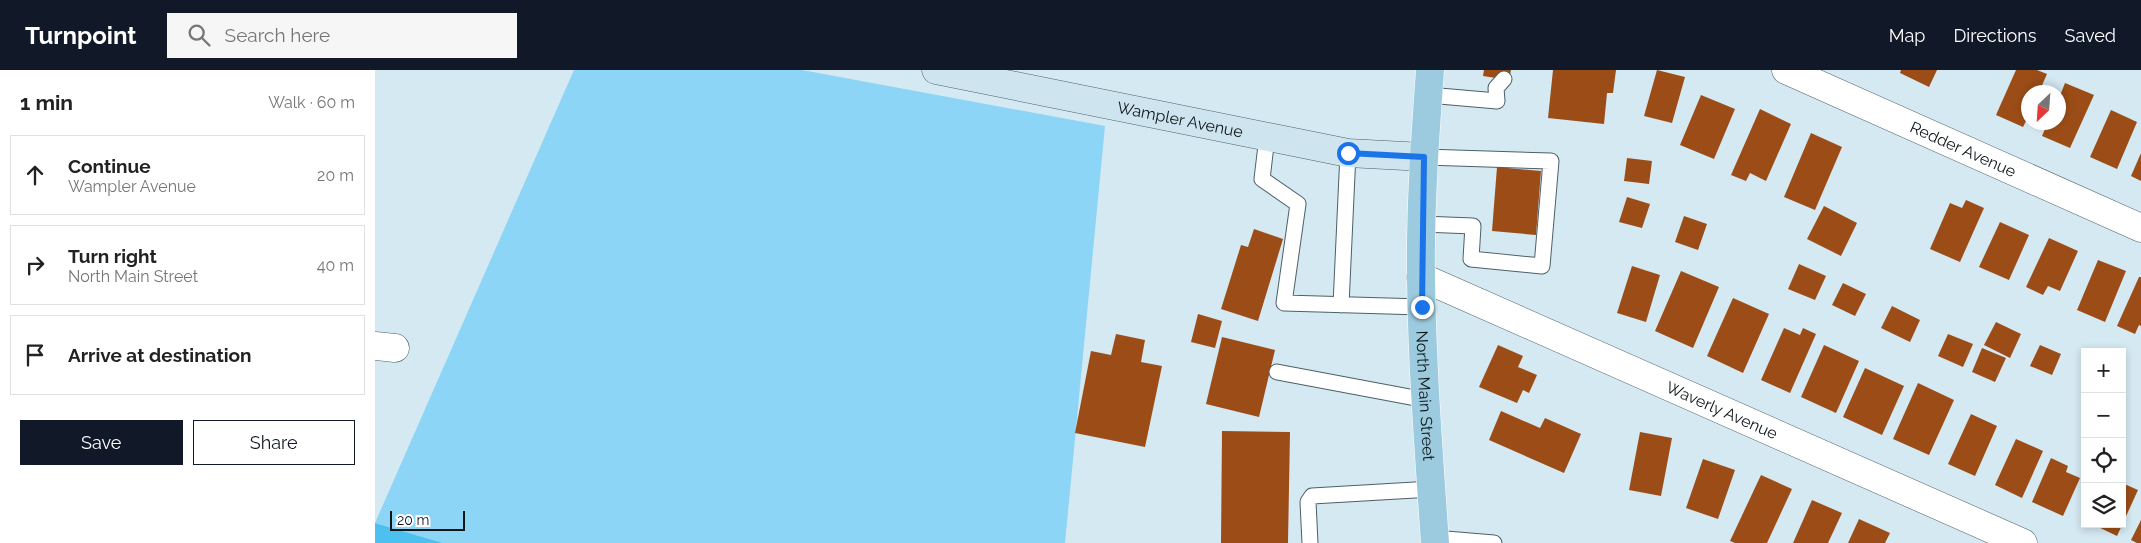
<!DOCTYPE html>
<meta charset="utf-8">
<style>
:root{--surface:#fff;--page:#f6f6f6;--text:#222;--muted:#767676;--line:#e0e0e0;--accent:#111827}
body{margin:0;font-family:Raleway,sans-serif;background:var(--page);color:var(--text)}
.controls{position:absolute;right:15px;bottom:15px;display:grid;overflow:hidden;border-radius:0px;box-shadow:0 2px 8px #0003}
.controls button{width:45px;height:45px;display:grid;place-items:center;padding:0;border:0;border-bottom:1px solid var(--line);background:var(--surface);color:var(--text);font:25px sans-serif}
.compass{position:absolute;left:1646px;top:15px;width:45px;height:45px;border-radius:50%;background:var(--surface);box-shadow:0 2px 8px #0003;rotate:205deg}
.scale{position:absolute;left:15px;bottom:12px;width:75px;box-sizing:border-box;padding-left:5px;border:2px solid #0f1619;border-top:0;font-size:14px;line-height:18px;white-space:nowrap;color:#0f1619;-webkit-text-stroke:4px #fff;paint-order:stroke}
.stop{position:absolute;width:15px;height:15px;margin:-11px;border:4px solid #1a73e8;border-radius:50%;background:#fff}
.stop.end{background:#1a73e8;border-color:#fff;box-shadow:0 1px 5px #0008}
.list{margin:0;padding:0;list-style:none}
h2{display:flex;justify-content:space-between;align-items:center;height:65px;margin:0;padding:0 20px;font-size:21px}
h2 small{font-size:16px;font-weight:400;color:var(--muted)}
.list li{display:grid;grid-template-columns:32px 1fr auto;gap:15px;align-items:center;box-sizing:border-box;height:80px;margin:0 10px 10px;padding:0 10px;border:1px solid var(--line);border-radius:0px}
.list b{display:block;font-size:19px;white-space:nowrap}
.list p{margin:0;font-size:16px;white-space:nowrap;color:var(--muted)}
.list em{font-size:16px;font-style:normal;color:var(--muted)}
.actions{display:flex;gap:10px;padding:15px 20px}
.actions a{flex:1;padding:11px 0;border:1px solid var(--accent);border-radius:0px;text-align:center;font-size:18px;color:var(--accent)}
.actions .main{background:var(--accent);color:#fff}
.icon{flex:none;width:28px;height:28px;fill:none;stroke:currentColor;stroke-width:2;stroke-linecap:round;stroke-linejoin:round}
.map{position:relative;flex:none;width:1766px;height:473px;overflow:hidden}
header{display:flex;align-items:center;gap:30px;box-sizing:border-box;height:70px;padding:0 25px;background:var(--accent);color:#fff}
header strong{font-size:24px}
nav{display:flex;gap:28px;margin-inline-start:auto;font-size:18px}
.search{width:350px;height:45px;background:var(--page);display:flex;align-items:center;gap:12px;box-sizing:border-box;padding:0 18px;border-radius:0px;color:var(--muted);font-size:19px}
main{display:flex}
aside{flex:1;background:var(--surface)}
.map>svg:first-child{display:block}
</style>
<header>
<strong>Turnpoint</strong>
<div class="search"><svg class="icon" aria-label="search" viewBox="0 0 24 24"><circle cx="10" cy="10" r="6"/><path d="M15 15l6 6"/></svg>Search here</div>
<nav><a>Map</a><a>Directions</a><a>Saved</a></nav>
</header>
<main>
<aside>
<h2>1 min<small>Walk · 60 m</small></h2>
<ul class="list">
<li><svg class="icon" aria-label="ahead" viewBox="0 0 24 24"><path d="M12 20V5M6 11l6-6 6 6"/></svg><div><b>Continue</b><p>Wampler Avenue</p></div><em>20 m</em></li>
<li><svg class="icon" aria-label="right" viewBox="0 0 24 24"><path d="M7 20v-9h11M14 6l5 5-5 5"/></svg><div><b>Turn right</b><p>North Main Street</p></div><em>40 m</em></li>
<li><svg class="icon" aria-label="arrive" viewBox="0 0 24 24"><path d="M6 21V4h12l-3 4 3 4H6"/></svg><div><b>Arrive at destination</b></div></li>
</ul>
<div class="actions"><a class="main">Save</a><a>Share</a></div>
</aside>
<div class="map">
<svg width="1766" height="473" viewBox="0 0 1766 473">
<rect width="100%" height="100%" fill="#d5e9f2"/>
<!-- green -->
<path fill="#8cd5f6" d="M199,0H427L730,56L690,473H68L0,453Z"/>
<!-- forest -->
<path fill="#4cc1f0" d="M0,453L68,473H0Z"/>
<!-- building -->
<path fill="#9c4d17" d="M1109,0H1136L1134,10L1108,6Z
M1178,0H1241L1238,23H1232L1229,54L1173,48Z
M1282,0L1310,7L1297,53L1269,46Z
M1526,0H1562L1554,17L1525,3Z
M1641,0H1662L1672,4L1664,22H1654V45L1648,57L1621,45Z
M1690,13L1719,25L1695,78L1667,66L1673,52H1684V28Z
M1326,25L1360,39L1339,89L1305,75Z
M1385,39L1416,54L1391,111L1375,103L1371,111L1356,105Z
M1736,40L1762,52L1742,99L1715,87Z
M1436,63L1467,77L1440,140L1409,127Z
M1766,83V111L1756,106Z
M1252,88L1277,91L1274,114L1249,111Z
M1122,97L1166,101L1161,165L1117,161Z
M1252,127L1275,134L1267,158L1244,152Z
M1591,130L1609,138L1585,192L1555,179L1575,133L1587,138Z
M1449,136L1482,153L1466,186L1432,169Z
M1309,146L1332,154L1323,180L1300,172Z
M1625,152L1654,165L1634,210L1604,197Z
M879,159L908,169L883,251L846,239L866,175L873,177Z
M1674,168L1703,181L1685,221L1673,216L1668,225L1651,217Z
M1723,190L1751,201L1730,252L1702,240Z
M1424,194L1451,206L1440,230L1413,219Z
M1257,196L1285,205L1271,252L1242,243Z
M1306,201L1344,217L1318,278L1280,261Z
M1764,207H1766V256L1764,255L1760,264L1742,256Z
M1468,213L1491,224L1480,246L1457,235Z
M1358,228L1394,244L1368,303L1332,286Z
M1517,236L1545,250L1535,272L1506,258Z
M823,244L847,251L840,278L816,272Z
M1621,252L1646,264L1635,288L1609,275Z
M1409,258L1425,265L1428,258L1441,264L1415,323L1386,310Z
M741,264L770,270L766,292L787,296L770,377L700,363L716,281L736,285Z
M1573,264L1598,274L1588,297L1563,286Z
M847,267L900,280L884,347L831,334Z
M1123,275L1148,286L1143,297L1162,305L1154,323L1148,320L1142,333L1104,317Z
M1449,275L1484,291L1461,343L1426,327Z
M1665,275L1686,284L1677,305L1655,296Z
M1607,278L1631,288L1620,312L1597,302Z
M1490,298L1529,316L1507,365L1468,347Z
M1543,313L1579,330L1554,385L1518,369Z
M1126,341L1165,358L1170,348L1206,364L1189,403L1114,370Z
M1596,344L1622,356L1600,406L1573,394Z
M847,361L915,362L913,473H846Z
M1265,362L1297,368L1286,426L1254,420Z
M1641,369L1668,381L1647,428L1620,415Z
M1676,388L1693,396L1691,402L1705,408L1688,446L1657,432Z
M1328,389L1360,400L1343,449L1311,438Z
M1386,405L1417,419L1392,473H1360L1355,471Z
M1747,413L1763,420L1742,466L1717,454H1747Z
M1437,430L1467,443L1453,473H1418Z
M1484,449L1515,463L1510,473H1473Z
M1766,450V473H1762L1756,470Z"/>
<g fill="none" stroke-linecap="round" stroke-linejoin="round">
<defs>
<path id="lane" d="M1053,25L1122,31L1121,18L1129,9
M892,67L887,109L923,134L909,233L1047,237
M1047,154L1098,156L1096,189L1167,196L1176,91L1049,87
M966,235L973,83
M902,302L1051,330
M1059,468L1119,473
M935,473L933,432L937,426L1057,419"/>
<g id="street">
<path id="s1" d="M1411,0L1766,158"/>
<path id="s2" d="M1046,207L1648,473"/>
<path d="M0,276L20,278"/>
</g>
<g id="secondary">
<path id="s3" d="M561,0L973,83L1049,87"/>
</g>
<g id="primary">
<path id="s4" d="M1055,0C1050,69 1045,139 1046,208C1047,296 1054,385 1060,473"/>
</g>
</defs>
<!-- lane casing -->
<use href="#lane" stroke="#4e5f68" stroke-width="17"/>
<!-- street casing -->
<use href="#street" stroke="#4e5f68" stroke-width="29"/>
<!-- secondary casing -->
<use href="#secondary" stroke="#4e5f68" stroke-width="29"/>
<!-- primary casing -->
<use href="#primary" stroke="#fff" stroke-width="29"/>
<!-- lane -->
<use href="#lane" stroke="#fff" stroke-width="15"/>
<!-- street -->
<use href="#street" stroke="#fff" stroke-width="28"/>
<!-- secondary -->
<use href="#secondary" stroke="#cee5ef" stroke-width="28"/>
<!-- primary -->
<use href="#primary" stroke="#9ccbdf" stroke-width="28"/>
</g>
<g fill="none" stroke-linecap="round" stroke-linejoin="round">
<!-- route -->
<path stroke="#1a73e8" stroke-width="6" d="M973,83L1049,87L1047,237"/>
</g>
<g text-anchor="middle" stroke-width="5" stroke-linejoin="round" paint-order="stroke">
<!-- street labels -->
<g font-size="16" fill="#0f1619" stroke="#fff">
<text dy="6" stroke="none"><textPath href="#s3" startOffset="249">Wampler Avenue</textPath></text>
<text dy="6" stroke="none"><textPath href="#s1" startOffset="194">Redder Avenue</textPath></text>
<text dy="6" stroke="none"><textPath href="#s4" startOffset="326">North Main Street</textPath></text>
<text dy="6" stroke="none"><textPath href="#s2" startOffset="329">Waverly Avenue</textPath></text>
</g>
</g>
</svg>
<div class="controls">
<button>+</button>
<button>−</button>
<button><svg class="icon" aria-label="locate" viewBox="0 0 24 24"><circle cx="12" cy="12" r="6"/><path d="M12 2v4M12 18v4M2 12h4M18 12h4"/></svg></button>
<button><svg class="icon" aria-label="layers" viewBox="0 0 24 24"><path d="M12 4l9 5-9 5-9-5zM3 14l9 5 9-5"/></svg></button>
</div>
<svg class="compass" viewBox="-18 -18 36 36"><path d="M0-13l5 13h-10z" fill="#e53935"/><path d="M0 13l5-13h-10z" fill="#767676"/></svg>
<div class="scale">20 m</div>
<div class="stop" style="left:973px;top:83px"></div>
<div class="stop end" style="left:1047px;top:237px"></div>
</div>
</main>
